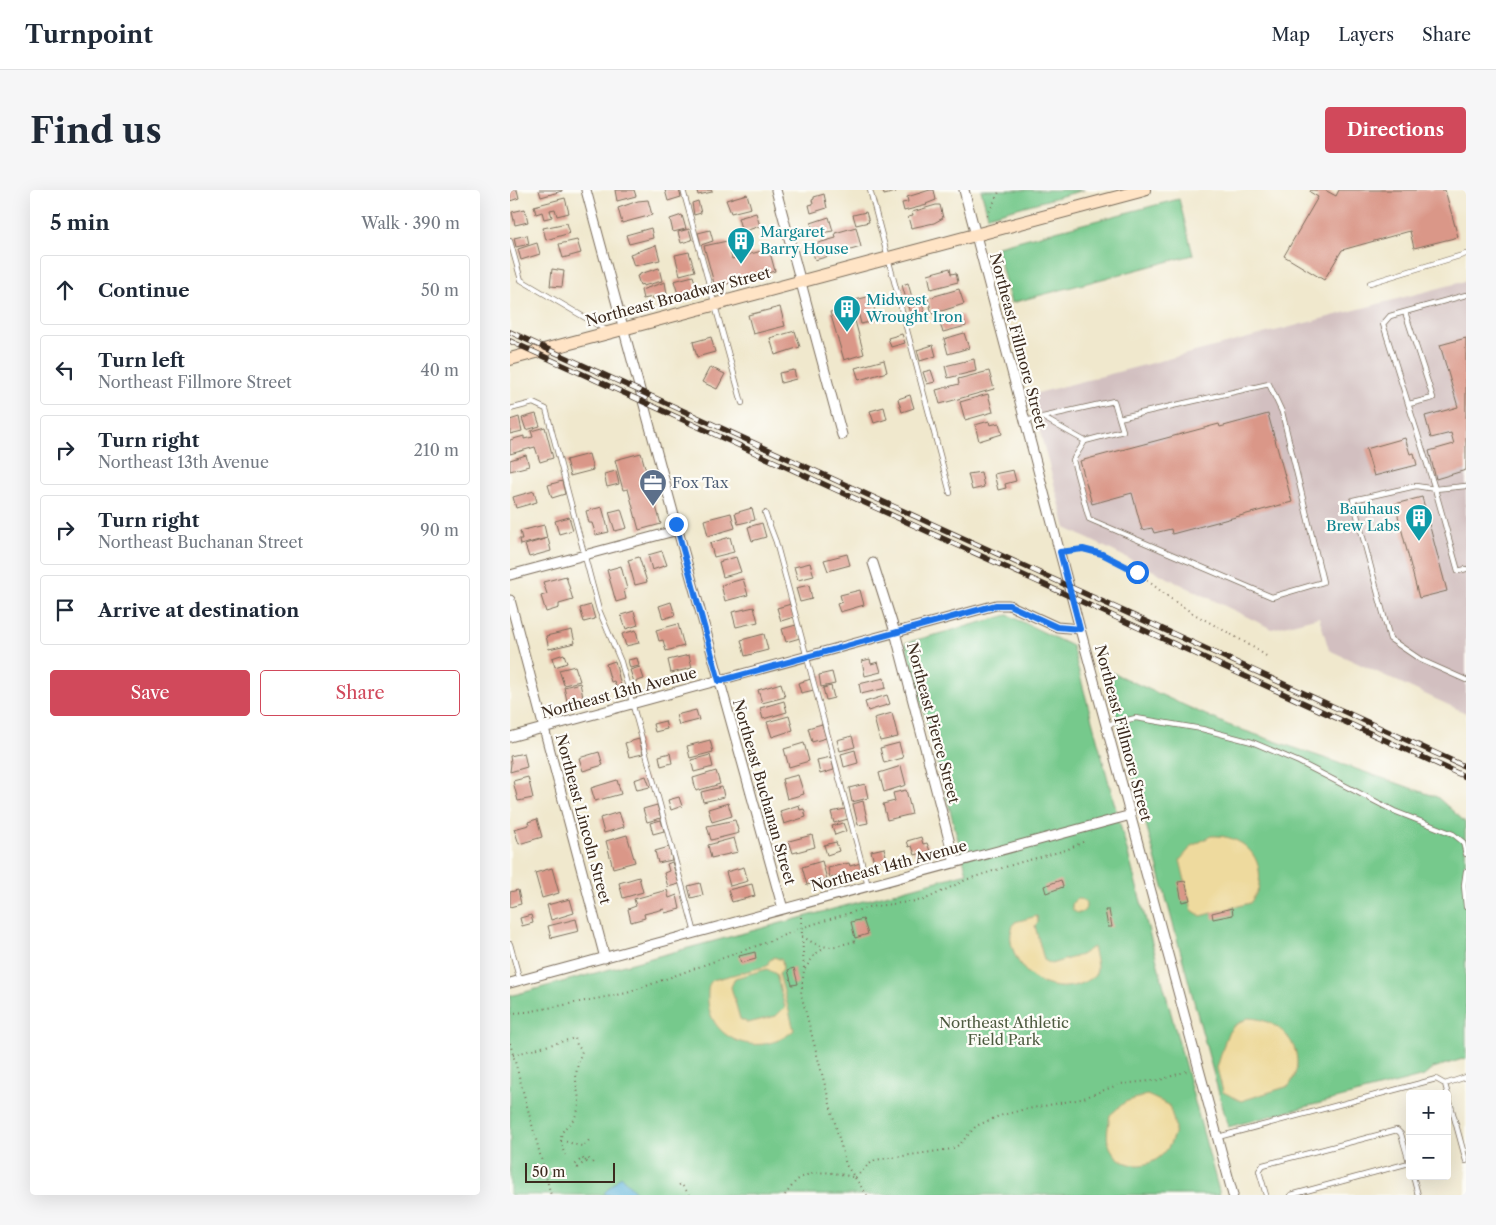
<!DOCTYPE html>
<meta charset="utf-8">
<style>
:root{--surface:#fff;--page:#f6f6f7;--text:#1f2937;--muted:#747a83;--line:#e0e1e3;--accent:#d1495b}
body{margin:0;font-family:"Libre Caslon Text",serif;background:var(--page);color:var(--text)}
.controls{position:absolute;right:15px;bottom:15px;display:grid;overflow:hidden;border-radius:5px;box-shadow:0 5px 20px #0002}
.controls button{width:45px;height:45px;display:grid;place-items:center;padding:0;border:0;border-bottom:1px solid var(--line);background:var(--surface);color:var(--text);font:25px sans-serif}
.scale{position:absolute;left:15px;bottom:12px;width:90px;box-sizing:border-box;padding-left:5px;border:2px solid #3b2a1e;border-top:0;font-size:14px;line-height:18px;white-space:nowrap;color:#3b2a1e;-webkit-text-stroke:4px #fdfcf7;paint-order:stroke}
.stop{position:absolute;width:15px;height:15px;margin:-11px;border:4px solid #1a73e8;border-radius:50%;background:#fff}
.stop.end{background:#1a73e8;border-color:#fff;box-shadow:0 1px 5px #0008}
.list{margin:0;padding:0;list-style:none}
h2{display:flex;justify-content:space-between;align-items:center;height:65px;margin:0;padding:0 20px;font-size:21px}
h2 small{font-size:16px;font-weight:400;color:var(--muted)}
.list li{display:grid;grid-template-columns:32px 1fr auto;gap:15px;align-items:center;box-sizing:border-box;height:70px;margin:0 10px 10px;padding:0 10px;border:1px solid var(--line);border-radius:5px}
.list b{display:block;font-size:19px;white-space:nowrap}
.list p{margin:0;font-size:16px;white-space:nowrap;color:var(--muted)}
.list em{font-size:16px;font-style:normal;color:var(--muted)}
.actions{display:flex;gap:10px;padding:15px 20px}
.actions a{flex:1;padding:11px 0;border:1px solid var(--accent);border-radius:5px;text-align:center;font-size:18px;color:var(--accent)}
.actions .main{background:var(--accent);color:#fff}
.icon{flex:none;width:28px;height:28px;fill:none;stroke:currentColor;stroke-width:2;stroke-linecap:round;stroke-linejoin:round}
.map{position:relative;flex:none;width:956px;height:1005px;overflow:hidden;border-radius:5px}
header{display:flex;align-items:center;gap:30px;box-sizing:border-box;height:70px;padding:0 25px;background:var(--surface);border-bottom:1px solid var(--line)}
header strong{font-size:24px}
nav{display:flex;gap:28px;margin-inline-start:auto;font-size:18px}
.intro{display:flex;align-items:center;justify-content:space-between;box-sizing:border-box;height:120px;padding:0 30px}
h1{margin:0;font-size:35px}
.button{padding:12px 22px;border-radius:5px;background:var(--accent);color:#fff;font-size:18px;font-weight:700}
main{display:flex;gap:30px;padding:0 30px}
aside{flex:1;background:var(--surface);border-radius:5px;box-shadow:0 5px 20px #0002}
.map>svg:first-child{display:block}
</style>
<header>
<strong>Turnpoint</strong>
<nav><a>Map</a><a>Layers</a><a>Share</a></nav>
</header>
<div class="intro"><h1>Find us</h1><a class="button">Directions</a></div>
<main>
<aside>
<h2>5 min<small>Walk · 390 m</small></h2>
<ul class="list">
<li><svg class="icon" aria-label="ahead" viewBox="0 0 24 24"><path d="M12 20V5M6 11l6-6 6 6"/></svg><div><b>Continue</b></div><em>50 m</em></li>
<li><svg class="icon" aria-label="left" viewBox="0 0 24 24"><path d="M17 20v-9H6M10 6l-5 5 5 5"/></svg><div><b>Turn left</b><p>Northeast Fillmore Street</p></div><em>40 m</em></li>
<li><svg class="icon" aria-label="right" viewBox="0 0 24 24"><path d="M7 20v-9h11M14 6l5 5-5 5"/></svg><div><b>Turn right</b><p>Northeast 13th Avenue</p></div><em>210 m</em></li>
<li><svg class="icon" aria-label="right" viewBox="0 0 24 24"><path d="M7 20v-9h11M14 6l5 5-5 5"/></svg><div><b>Turn right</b><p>Northeast Buchanan Street</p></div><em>90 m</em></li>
<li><svg class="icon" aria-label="arrive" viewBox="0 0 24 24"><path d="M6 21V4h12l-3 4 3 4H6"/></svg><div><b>Arrive at destination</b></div></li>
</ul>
<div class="actions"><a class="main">Save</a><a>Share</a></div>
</aside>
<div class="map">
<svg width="956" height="1005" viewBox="0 0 956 1005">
<rect width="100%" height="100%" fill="#fdfcf7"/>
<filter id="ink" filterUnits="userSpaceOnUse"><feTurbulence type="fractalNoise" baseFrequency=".02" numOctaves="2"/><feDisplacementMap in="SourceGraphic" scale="10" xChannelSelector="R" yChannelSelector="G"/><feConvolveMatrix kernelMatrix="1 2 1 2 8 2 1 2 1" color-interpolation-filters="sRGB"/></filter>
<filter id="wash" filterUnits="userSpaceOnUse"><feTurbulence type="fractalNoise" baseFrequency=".0096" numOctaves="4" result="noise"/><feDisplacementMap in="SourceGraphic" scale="20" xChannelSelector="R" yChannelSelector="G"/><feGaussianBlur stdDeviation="1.12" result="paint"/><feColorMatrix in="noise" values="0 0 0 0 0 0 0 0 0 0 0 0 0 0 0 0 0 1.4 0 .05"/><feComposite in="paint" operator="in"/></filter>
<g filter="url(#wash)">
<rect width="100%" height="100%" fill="#f0e8cd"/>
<!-- industrial -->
<path fill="#d2bfc0" d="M956,91V523L819,460L809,427L762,439L556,338L520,205Z"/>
<!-- green -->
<path fill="#76c98c" stroke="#587a55" d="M471,0H574L478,26Z
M669,9L683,65L501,113L487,61L488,56Z
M498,425L562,456L710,1005H0V806L457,683L395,453Z
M594,479L718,535L927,607L955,632L956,868L923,878L914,886L718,937Z"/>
<!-- sand -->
<path fill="#eeda9e" stroke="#94825e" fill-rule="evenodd" d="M701,646C732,644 756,667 748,699C746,704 743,709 740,713L691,726L682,720L670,670L682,656Z
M562 716a7 7 0 1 1 14 0a7 7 0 1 1-14 0Z
M527,726L528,732L525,736L534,770L541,774L571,765L583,757C584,764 589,777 586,783C584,788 577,791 574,792C546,806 514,790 504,762C500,752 499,742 505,732Z
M264,767L272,770L273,779L269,783L284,840C251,870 195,851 198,804C198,798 198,794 203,790L257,776L259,771ZM257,779L266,784L275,817L266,826L238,833L230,829L221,797L225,788Z
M738,828C774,829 801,864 779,896L731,911L713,902L707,878L715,851L718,843L724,836Z
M637,905L659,915C661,922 664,930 665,938C665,941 664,945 662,949C652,980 609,986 598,952C596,944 599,933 600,925L615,912Z"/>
<!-- water -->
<path fill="#5fb5dc" stroke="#4d707d" d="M111,986L129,1005H96L94,1003Z"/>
<g id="blocks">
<!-- building -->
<path fill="#da9788" d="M0,0H7L9,8L0,11Z
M29,0H52V1L31,7Z
M105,0H124L126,6L107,11Z
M155,0H169L171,7L158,11Z
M187,0H202V2L188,5Z
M373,0H385L386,2L374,5Z
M420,0H424L426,10L416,14L417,15L394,21L392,13L398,12L397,7Z
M801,0H815L826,6L829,0H935L948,47L904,58L900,41L832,60L814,90L774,66L808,7L800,2Z
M237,4L241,18L221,23L216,10Z
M314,4L317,18L301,23L299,15L303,14L302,10L304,9V7Z
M55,8L59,23L47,26L45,19L40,20L42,27L34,29L32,22L26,24L24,16Z
M138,10L142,25L112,33L108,18L128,11Z
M188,11L191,23L184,25L182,13Z
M426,15H430L433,28L424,33L401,38L398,27L403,26L402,22Z
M15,19L18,32L5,35L2,22Z
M356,22L359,32L346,35L343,25Z
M246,23L250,36L232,42L228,28Z
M172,25L176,39L163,42L160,29Z
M319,27L323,41L304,44L301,33Z
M57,33L60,43L36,50L33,38Z
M346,37L351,57L305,70L301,55L326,48L325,43Z
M141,38L143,48L119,54L116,45Z
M179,39L182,50L171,53L168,42Z
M200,40L203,51L191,55L188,43Z
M17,45L19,54L6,57L4,48Z
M67,50L71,63L53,68L49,54Z
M217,51L222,69L259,59L265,81L205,97L194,56Z
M27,53L30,64L11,70L8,59Z
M146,55L150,70L124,76L120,64Z
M179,62L185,81L170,85L165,65Z
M149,78L152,91L133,96V94L130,95L127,86L130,85V84Z
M440,78L441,84L446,83L448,92L421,99L418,84Z
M42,79L54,81L52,97L40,96Z
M183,86L188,102L169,107L164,91Z
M155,92L157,104L143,109V107L133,109L131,100Z
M398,93L403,111L411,109L415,123L401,127L392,95Z
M449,99L454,114L422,124L418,108Z
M361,106L367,130L351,134L345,110Z
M341,116L354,164L334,170L320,122Z
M270,117L275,136L243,144L238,125Z
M452,125L456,136L433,142L429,132Z
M285,141L290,157L265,165L260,148Z
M454,143L459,158L438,164L434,149Z
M392,144L395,153L381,157L378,148Z
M201,147L205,162L187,167L183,152Z
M956,148V280L926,289L919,261L944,254L941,243L921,248L915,226L948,217L930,155Z
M423,155L426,166L410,171L407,160Z
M464,169L466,181L438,188L435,176Z
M374,170L377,182L349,190L345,178Z
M200,177L215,184L207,199L192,192Z
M284,180L286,189L271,193L269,183Z
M421,180L425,192L417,194L413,182Z
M479,181L484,199L430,214L426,200L449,194L448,189Z
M478,204L483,222L455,230L450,212Z
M400,205L404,218L392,222L388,209Z
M374,217L377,229L364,233L360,221Z
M26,224L30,236L16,240L12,228Z
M758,224L782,312L662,344L661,339L644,343L642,338L632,340L622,303L582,314L570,271L709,234L710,237Z
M9,227L12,241L0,244V230Z
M479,231L480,235L489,233L492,244L469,251L465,235Z
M35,237L43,268L30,272L25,257L0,264V250L14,246V249L23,247L21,241Z
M895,248L900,264L904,263L907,275L864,286L856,259Z
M131,263L151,334L129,340L118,299L113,300L105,270Z
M79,264L83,280L60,286L56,270Z
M16,265L19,276L0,281V270Z
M503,280L506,291L495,294L496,298L488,300L484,284Z
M106,281L109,294L97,297L94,284Z
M471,282L474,297L462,300L458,284Z
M52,291L55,304L42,308L38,295Z
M24,301L27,312L6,318L3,307Z
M912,307L937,401L909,408L885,314Z
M92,317L99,342L86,345L82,333H79L76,321Z
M242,318L245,330L228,334L225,323Z
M111,319L117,338L105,341L99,322Z
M221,323L225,338L198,346L194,330Z
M59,327L63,340L49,344L45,331Z
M252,333L256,347L242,351L238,337Z
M34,335L37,348L10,355L9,349H12L10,341Z
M220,347L224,362L204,367L200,353Z
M38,348L41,361L19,367L15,355Z
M152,361L157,375L142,380L138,365Z
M337,364L340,375L318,381L314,370Z
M129,367L137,392L125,395L118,370Z
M226,367L231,382L213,387L209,372Z
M300,373L304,386L288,390L284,377Z
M111,376L117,399L114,400L116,409L106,412L97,380Z
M56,386L63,410L49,414V418L36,422L31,406L37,404L33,392Z
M233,389L238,405L215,411L211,395Z
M299,395L302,409L290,412L286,398Z
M350,400L354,415L330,422L327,414L332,412L330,405Z
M161,412L165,425L153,429L149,416Z
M281,414L284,427L271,431L267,418Z
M81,415L85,429L74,432L70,418Z
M244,417L248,432L226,437L222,422Z
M124,421L128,435L116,439L111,425Z
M168,434L174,456L156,461L153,450L149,451L146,440Z
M286,435L290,448L276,452L272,439Z
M62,440L65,453L39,459L36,446Z
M126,440L129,453L116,456L112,444Z
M254,444L258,460L235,466L231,450Z
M54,464L57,473L45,477L42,468Z
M179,465L182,478L161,483L158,470Z
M127,468L129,476L120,478L118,470Z
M360,469L361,474L368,472L371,482L355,486L352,471Z
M105,471L111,496L106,497L104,491L101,492L96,474Z
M65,476L70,491L54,495L49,480Z
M130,477L134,489L124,492L120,480Z
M322,482L325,494L311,497L309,485Z
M374,488L376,498L351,504L349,494Z
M301,489L304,500L291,503L288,493Z
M70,493L73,507L57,511L54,497Z
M271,493L275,507L252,513L248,500Z
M321,496L324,508L316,510L313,498Z
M377,505L380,514L358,521L355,512Z
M274,511L277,522L253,529L250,518Z
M186,520L189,530L169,535L166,525Z
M382,523L388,547L370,551L364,528Z
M279,526L283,540L262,547L257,532Z
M155,531L157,539L145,542L143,534Z
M312,534L316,548L302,552L298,538Z
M342,546L345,557L330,561L327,550Z
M129,549L133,564L119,567L115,553Z
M200,550L203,562L180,568L177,556Z
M294,553L299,571L279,577L274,559Z
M389,553L393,568L374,573L370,558Z
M345,560L348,573L334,577L331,564Z
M89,562L93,575L73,581L69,568Z
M14,563L17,577L0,582L1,573L0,566Z
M160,563L162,573L151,576L149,566Z
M200,565L203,577L184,582L181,570Z
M321,567L324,580L310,584L307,570Z
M391,576L396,595L374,602L369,583Z
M206,581L210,594L186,601L183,588Z
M288,585L294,604L277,609L272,589Z
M136,586L140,597L127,600L124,590Z
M18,587L23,608L8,611L3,591Z
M107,590L111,604L85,611L81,598Z
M355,594L358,608L342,612L339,598Z
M212,597L214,607L193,612L191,602Z
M396,600L402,624L377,630L373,614L385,611L383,603Z
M169,607L172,616L161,620L158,610Z
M353,611L358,633L348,635L343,614Z
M218,613L222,626L202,632L198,619Z
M147,615L151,628L137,632L133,619Z
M289,615L290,620L294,619L296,627L274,634L270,621Z
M335,619L338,629L324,633L321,622Z
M109,622L114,637L94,643L90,628Z
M27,629L32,647L9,654L4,639L19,635L18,632Z
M151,630L154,641L143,644L140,633Z
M225,630L229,643L201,650L197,636Z
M333,633L336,641L325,645L322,636Z
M117,645L125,672L103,678L96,651Z
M302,645L305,657L283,663L279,651Z
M411,647L413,654L417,653L420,661L405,665L402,656L399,657L397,651Z
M224,648L228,662L201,668L198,655Z
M326,652L329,661L317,665L314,655Z
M159,657L162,670L148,673L145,661Z
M374,658L377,669L364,672L361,661Z
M312,671L317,689L297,695L292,677Z
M162,672L169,694L158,697L154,683L159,681L157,674Z
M339,673L340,676L351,673L353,680L320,688L318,678Z
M234,677L238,691L220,696L216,682Z
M42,678L49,703L32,708L25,683Z
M129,687L133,702L113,708L109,693Z
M551,690L553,697L536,703L534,696Z
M675,691L680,710L672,712L668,692Z
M190,693L193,705L181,708L178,696Z
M242,694L245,706L222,712L218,700Z
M8,700L11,714L0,717V702Z
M157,700L159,708L167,705L170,719L155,723L154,719L134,724L135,728L121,732L118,719L126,716L124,709Z
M60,709L64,723L41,730L37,715Z
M722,718L723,725L703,729L702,723Z
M595,720H599L602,737H598Z
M21,725L23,733L12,736L10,728Z
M66,729L69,741L41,748L38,736Z
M353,729L358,744L345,748L341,732Z
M245,762L246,769L231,773L229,766Z
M284,778L288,794L282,795L278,780Z"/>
</g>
</g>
<g filter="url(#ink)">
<use href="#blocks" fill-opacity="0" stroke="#7a6c5b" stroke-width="1"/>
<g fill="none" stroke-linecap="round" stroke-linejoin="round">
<defs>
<path id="service" d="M173,0L232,213
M360,0L440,303
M0,51L11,90L96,140
M860,93L956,64
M956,105L880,126L873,134L925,299L906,296L843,310L880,449L911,470L956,490
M895,122L923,208L899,214
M0,219L23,213L36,219L89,420L111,472L185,743
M532,227L575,251L613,241L609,228
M515,231L604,211L609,228L759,194L772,222L813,392L762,407L579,329L563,270L575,251
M956,296L925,299L948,381L956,379
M255,323L266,352L358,696
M596,535L626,528L692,539L742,552L789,572L884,621L943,644L953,652L956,664
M956,681L954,695L956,717
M0,754L10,791
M956,887L935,894L956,971
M708,947L926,889L935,894
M903,986L908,1005
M756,1005L749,981L753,975L887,940L891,944L900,975
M781,1005L899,973"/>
<path id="minor" d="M76,0L170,348L273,719
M266,0L332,245
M454,0L570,439L723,1005
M363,373L385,442L445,673
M0,385L168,340
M0,410L95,768
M0,547L486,415H499L547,437L570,439
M0,793L621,625"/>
<path id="secondary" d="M0,169L634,0"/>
</defs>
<!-- service casing -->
<use href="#service" stroke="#7a6c5b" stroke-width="6"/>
<!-- minor casing -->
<use href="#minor" stroke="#7a6c5b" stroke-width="11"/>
<!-- secondary casing -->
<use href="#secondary" stroke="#7a6c5b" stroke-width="14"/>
<!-- path -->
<path stroke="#7a6c5b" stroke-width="2" stroke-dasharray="1 4" stroke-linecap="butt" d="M477,26L490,0
M560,361C607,355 640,397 676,419C704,436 733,449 759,468
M291,727L294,780L291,804L336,975L357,1005
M292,746C316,762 320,757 346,751
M295,779L305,764L315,758
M0,823L17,822L117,803L260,751L291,738L359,717L414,710L458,689L508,673L556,660L575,651
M0,853L41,1005
M3,865L65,848L67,855L72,861C69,870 66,879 66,889C66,899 71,909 68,920C61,941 43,935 55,965
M51,951C59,951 65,956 74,956L81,948
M68,978L78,968L84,974
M169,995L171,994L180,1005
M275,1005C278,1001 282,996 285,992C300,978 327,982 345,988L358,975L365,970L442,959L450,954L466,936L489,926L512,920L571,909L610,894L650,890L677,881"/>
<!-- service -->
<use href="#service" stroke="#fff" stroke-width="4.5"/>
<!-- minor -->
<use href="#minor" stroke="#fff" stroke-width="9"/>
<!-- secondary -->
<use href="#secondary" stroke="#ffe4c6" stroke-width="12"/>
<defs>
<path id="rail" d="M0,142L956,577
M0,151L956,587"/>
</defs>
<!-- rail casing -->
<use href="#rail" stroke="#3b2a1e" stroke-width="5.5"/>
<!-- rail -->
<use href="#rail" stroke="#fdfcf7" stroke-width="4" stroke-dasharray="11" stroke-linecap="butt"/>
<!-- path-bridge -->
<path stroke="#7a6c5b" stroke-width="2" stroke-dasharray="1 4" stroke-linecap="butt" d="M68,978L65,975L72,968L80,975"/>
</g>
</g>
<g fill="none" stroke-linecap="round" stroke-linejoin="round" filter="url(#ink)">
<!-- route -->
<path stroke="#1a73e8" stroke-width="6" d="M166,334L209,491L486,415H499L547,437L570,439L550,362L573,359L592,364L627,382"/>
</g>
<!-- icons -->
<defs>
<symbol id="building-pin" viewBox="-11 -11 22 30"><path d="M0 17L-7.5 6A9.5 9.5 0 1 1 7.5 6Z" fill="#0f9aa8" stroke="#fdfcf7"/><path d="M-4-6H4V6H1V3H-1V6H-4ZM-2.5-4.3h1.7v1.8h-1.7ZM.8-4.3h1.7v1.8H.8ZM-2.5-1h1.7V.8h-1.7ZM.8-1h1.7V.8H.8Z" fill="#fff"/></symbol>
<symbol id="office-pin" viewBox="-11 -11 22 30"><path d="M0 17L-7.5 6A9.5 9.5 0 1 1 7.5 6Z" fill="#5c6f8a" stroke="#fdfcf7"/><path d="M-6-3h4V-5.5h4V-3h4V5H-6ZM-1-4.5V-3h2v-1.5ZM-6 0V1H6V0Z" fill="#fff"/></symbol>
</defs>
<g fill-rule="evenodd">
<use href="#building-pin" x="215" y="35" width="32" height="43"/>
<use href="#building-pin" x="321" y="103" width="32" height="43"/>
<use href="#office-pin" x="127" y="277" width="32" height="43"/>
<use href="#building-pin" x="893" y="312" width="32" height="43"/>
</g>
<g text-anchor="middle" stroke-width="4.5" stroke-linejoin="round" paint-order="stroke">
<!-- culture labels -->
<g font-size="15" fill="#0d838f" stroke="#fdfcf7" text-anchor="start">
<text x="250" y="47">Margaret<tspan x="250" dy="17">Barry House</tspan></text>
<text x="356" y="115">Midwest<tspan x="356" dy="17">Wrought Iron</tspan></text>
<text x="890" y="324" text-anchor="end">Bauhaus<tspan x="890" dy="17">Brew Labs</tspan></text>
</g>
<!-- street labels -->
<g font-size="15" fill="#3b2a1e" stroke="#fdfcf7">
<text transform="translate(168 107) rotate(-15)" y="5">Northeast Broadway Street</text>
<text transform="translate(508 151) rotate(75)" y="5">Northeast Fillmore Street</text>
<text transform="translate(109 503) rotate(-15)" y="5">Northeast 13th Avenue</text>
<text transform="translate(423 533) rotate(75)" y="5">Northeast Pierce Street</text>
<text transform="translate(613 543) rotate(75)" y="5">Northeast Fillmore Street</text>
<text transform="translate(254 602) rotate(74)" y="5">Northeast Buchanan Street</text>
<text transform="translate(73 629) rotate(75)" y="5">Northeast Lincoln Street</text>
<text transform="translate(379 676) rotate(-15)" y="5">Northeast 14th Avenue</text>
</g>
<!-- service labels -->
<g font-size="15" fill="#4e5e75" stroke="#fdfcf7" text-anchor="start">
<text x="162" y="298">Fox Tax</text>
</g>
<!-- park labels -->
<g font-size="15" fill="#4d5a3f" stroke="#fdfcf7">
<text x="494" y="838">Northeast Athletic<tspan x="494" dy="17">Field Park</tspan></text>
</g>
</g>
</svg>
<div class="controls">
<button>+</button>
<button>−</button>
</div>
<div class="scale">50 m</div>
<div class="stop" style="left:627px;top:382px"></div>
<div class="stop end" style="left:166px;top:334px"></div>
</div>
</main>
